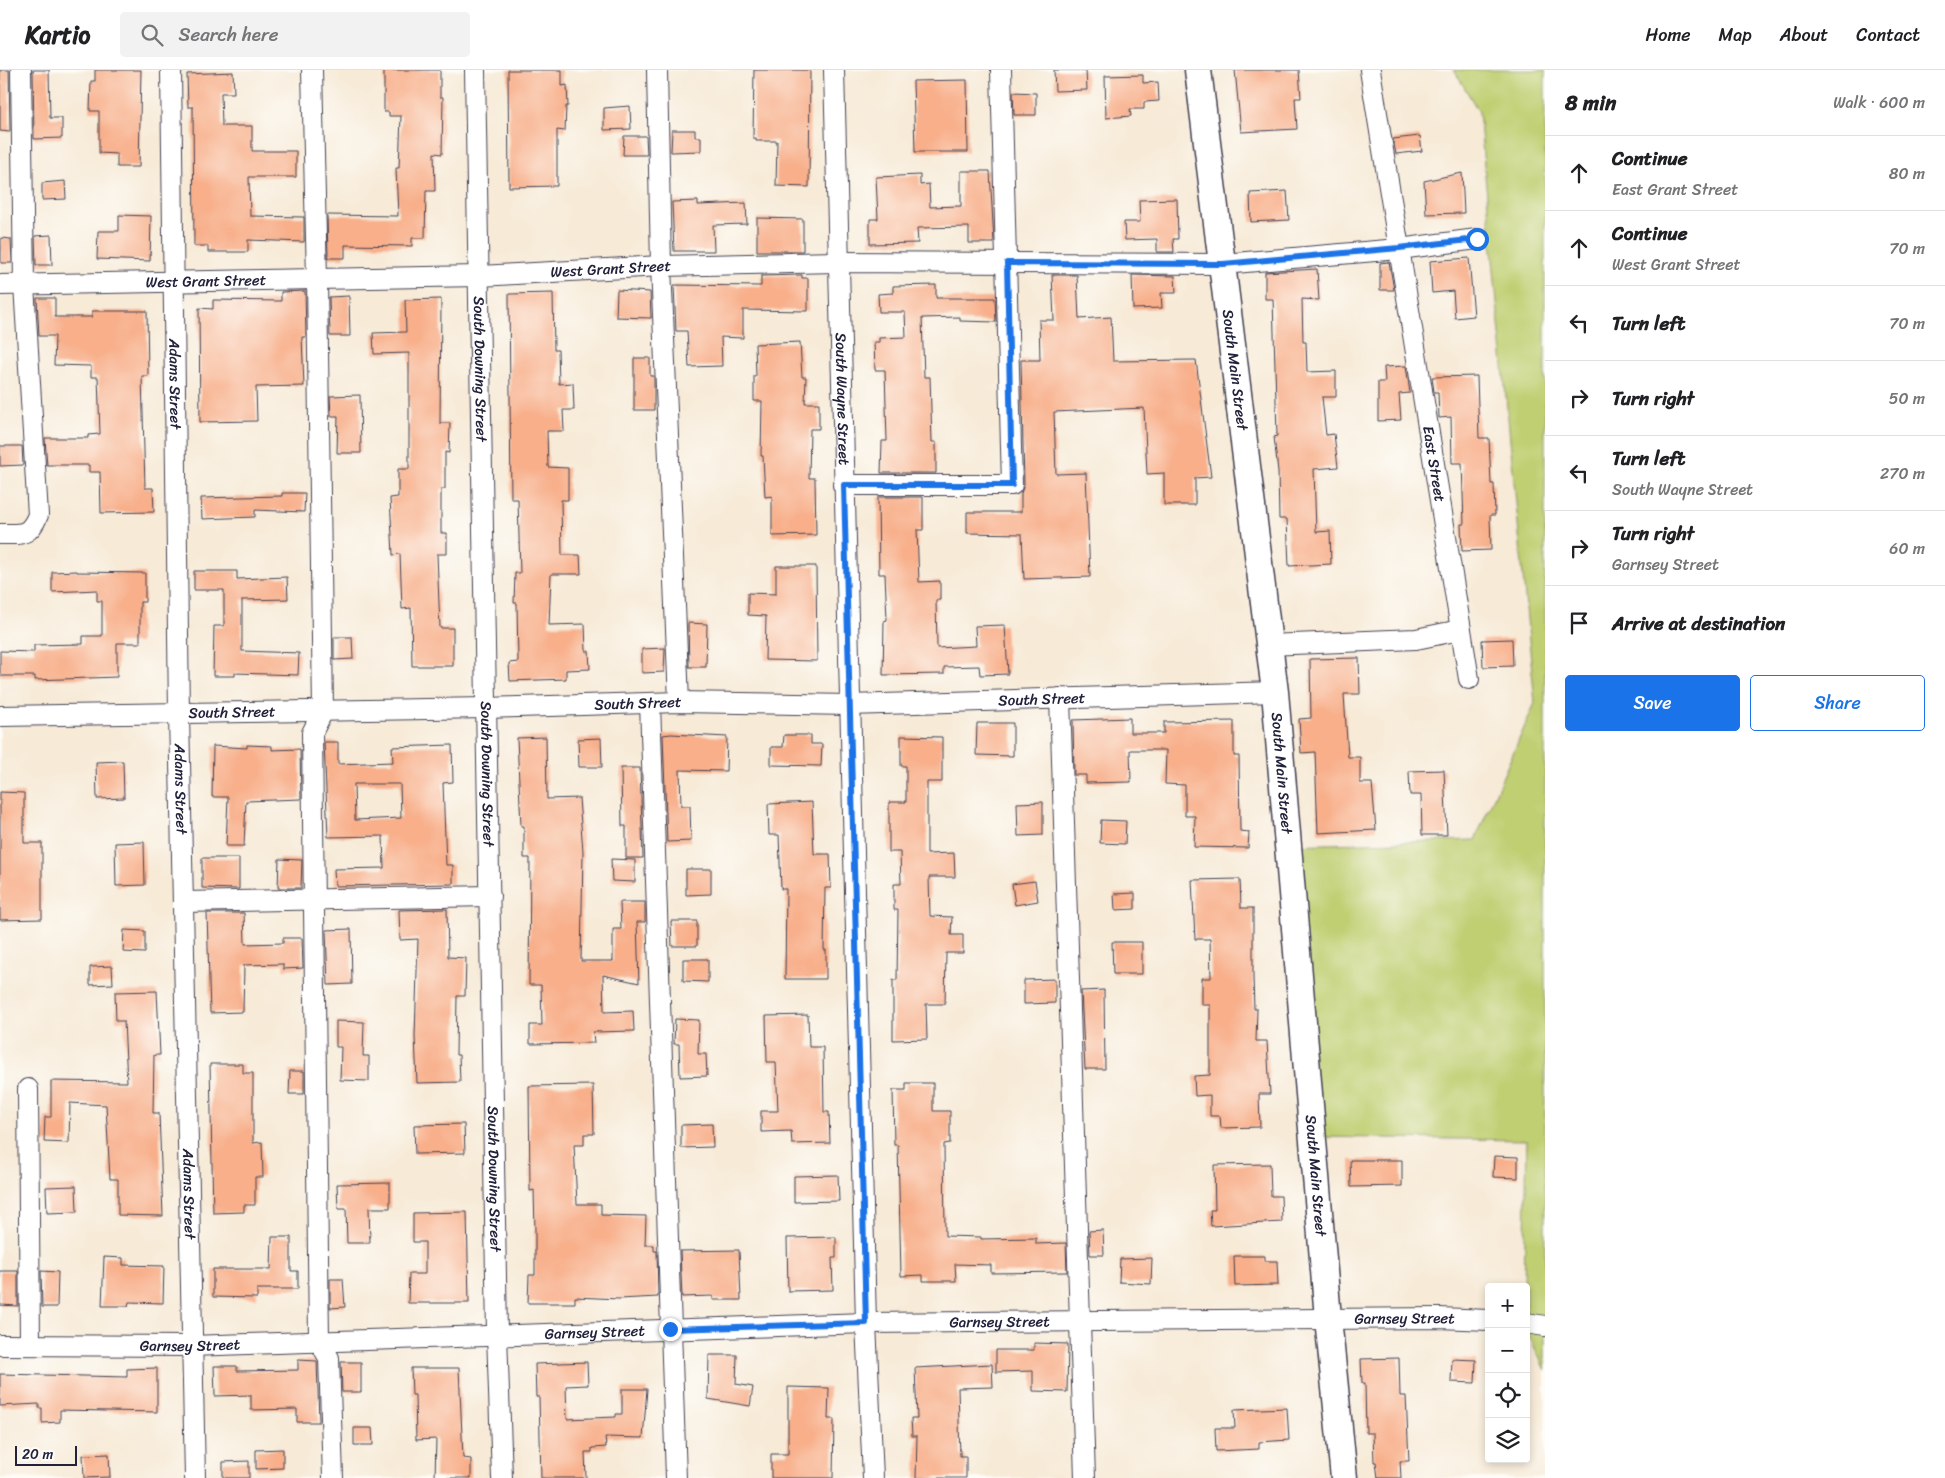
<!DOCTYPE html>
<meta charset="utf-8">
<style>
:root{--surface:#fff;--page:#f2f2f2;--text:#202124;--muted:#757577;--line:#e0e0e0;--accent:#1a73e8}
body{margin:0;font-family:Sriracha,sans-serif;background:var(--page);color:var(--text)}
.controls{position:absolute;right:15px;bottom:15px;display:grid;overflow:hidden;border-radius:5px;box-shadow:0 2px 8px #0003}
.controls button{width:45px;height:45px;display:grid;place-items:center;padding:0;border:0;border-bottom:1px solid var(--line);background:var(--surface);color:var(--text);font:25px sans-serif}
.scale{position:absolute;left:15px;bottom:12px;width:62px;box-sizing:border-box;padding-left:5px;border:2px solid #22223b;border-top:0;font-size:14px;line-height:18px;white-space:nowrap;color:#22223b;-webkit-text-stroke:4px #fdfcf7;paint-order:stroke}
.stop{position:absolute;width:15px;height:15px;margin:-11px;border:4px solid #1a73e8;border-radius:50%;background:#fff}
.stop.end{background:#1a73e8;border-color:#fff;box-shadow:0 1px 5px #0008}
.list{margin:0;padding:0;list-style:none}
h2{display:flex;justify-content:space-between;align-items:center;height:65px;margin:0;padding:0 20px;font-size:21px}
h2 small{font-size:16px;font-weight:400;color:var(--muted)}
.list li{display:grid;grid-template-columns:32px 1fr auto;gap:15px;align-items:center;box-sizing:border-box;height:75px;padding:0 20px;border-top:1px solid var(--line)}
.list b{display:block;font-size:19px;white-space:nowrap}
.list p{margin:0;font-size:16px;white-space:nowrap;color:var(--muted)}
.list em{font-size:16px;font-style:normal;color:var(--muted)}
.actions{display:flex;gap:10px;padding:15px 20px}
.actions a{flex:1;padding:11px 0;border:1px solid var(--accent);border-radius:5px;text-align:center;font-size:18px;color:var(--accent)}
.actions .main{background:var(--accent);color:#fff}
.icon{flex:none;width:28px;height:28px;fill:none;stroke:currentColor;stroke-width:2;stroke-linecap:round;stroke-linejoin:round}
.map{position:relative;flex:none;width:1545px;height:1408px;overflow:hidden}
header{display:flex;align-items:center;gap:30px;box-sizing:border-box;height:70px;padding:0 25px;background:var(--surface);border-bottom:1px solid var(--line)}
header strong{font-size:24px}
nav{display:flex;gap:28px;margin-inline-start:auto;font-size:18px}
.search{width:350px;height:45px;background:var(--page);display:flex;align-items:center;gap:12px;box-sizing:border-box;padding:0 18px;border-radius:5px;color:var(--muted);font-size:19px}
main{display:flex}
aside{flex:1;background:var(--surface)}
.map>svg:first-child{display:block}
</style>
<header>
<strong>Kartio</strong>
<div class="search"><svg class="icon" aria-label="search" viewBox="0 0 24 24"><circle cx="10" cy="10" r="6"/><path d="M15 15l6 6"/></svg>Search here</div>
<nav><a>Home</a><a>Map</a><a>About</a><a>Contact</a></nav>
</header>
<main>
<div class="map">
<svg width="1545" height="1408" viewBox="0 0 1545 1408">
<rect width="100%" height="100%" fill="#fdfcf7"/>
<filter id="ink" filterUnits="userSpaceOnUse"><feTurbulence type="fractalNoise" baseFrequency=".02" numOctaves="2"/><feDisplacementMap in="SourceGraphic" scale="10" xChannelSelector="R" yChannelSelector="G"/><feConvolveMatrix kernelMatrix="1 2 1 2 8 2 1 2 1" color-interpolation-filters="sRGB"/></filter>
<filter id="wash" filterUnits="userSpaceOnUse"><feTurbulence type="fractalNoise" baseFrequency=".0096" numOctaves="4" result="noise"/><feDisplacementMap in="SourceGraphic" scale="20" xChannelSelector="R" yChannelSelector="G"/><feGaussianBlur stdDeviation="1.12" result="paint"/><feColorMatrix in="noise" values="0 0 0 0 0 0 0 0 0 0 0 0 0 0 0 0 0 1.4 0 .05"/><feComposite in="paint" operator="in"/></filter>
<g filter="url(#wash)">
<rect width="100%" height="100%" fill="#f7ead7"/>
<!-- green -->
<path fill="#c0cf72" stroke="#717856" d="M1454,0H1545V1300L1526,1259V1217H1524L1527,1070L1313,1067L1288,775L1475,770L1535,633L1479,42Z"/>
<g id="blocks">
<!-- building -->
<path fill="#f8af8a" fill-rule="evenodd" d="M0,0H9L10,62L0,61Z
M33,0H49L50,48H62V68L34,69Z
M95,0H141L139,97H117V84L99,83V41H90L91,11H95Z
M384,0H440V27H443L442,84L434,83L435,121H426L425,168H412V176L345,175V188H328L327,145L398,146L396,98H399L401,46H389V42H384Z
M508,0H562V16L567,15L568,36H566L565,61L557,60V116L509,117Z
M754,0H810L809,117L776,116L777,71H756V68H753Z
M1054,0H1086L1087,20L1055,21Z
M1235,0H1299L1301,28H1295L1297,59L1241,62Z
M233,2L234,23H221L222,56H252V81H296V107H249L250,146L304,147V172L248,170V182H208V176H194L193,37H188L187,4Z
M1143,5V13L1158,12L1159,31L1144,32V39H1130L1131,46L1106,48L1105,6Z
M967,10L968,82H915L913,11Z
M1013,22L1036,23V45H1014Z
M630,36L631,59L604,60V38Z
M672,60H695V67H701V81L671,82Z
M624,66H646L647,85H623Z
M1420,66L1422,81L1396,84L1393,69Z
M961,101H990L994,173H969V157L917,158L918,173L870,174V149H878L876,107L920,105V115L929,114L930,137L961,136Z
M1462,103L1464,143L1426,144L1424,111Z
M65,111L66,129L42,130V113Z
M1287,121L1289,150L1251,152L1250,123Z
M1177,129L1178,169H1173L1174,182H1157V169L1125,170L1124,152H1140L1139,130Z
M698,131V135L746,133L747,154L713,155L714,181H674L672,132Z
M119,145L151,146L150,191L97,189L98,161H119Z
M757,148L803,149V181H757Z
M51,165L52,195H36L35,166Z
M1,168L11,169L12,193H1Z
M1469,188L1474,246L1455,248L1453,221L1432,223L1430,191Z
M1389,192L1394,220H1380V193Z
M1317,199L1319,230L1302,229L1303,272H1306L1307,302L1336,301V327H1322L1326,365L1334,364L1338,397L1314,399L1316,462L1330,461L1331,494L1289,496L1287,449H1279L1278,401L1274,367L1277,366L1273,229H1265V202Z
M802,205V208H808V241L743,240V268L721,267L722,296L689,297L687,261H676L674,215L761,216V206Z
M1052,205H1077L1079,249L1111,247L1113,291L1196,290L1211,407L1195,408V435H1164V403L1147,404L1144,338L1054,342L1056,404L1086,403L1090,507L1024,509L1022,464L967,463V442H1021V423L1024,415L1021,290H1040L1039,250H1054Z
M1132,205L1175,206L1176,223H1161L1162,238L1133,239Z
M936,215V228H995L996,252L960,251V247L922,248L924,307H930L932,372H936V403H881L882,371H887L885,300H875L874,272H879V268L906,267L905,242H879L878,224L893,223V216Z
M617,220L650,222L651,248L616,247Z
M305,221L306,267H302L304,316L256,317L257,351L200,352L199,238L213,239V230L281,231V222Z
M553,223L554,280H558L559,314L573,313L574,340H563L564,361H547L548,397L568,398V430H561L562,485H580L581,504H551L549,555L585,554L586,581H589L590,599L566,600V609L510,611L509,593L518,592L517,533H514L515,503H520L518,429H511L509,224Z
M349,226L350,266H330L329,227Z
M37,228H55V247H92V241H147L148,306H142L145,418H153L154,442L101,443L100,402H89V395H47L45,368H88V365L100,364L98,307H91V296L54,295L55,266H39Z
M441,229L440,353H450L449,383L445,382V419H441V463H447V484H437L440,558H453V596H412L411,538L402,539L400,484L393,485L390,428L398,427V399H409V283L374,284L373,263L406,262L405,230Z
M800,272L802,307H806L805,333H819V359H810L809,408H815L816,465L772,466V426L765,427L763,386H761L762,331H754V306H756L755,274Z
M634,288H650V306H654V340H634Z
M1406,296L1410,323L1399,324L1401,350L1378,351V312H1385L1384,297Z
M1477,306L1479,368H1489L1491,414H1494L1495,445H1490L1491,480L1462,481L1461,454H1464L1462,393H1452L1451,347L1439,348L1438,322H1434L1432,307Z
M360,325L361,383H337L338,346H331L330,326Z
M0,376H22L23,395L0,396Z
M282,423H305L304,442L255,440V447L202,449L201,428L282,426Z
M878,427H923V460H917L919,512L940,511V530H936L937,578L976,576L975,556L1005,555L1008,604L980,605L979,596L944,597V604L883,605L884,551L887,550L885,504H879Z
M776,496H816L817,591L765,590L766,546L748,545V523L776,524Z
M77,501V502L145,503V532H140V573H117V607L35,610V606H0V581L34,582V575L83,574V566H102V531H97V520L52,522V502Z
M194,501H237V509L287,507L288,529L242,530V581L299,583L298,605L235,603V606H213L214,556H224V520H194Z
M688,553L707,554L706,597H689Z
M334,567H352L353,589L334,590Z
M1512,569L1513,596L1483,597L1482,570Z
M665,578L664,602L642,603V579Z
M1359,588L1360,624H1344L1348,687H1360V713H1372L1376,760L1318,763L1315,682L1301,683L1299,649L1311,648L1310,589Z
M1130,648V663H1164V652L1234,651V686H1239L1240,761L1249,762L1248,778L1194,777L1195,746H1185V715L1165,714L1166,680H1130L1131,712L1086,713V705H1074L1073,650Z
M977,653H1013V686L976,685Z
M671,664L727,667L726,701L680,700L681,736H690L691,771L667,772L663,665Z
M784,665H811V674H822L821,696L771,695V677H783Z
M901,666L942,667V712H927V784L954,783L955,807H929L930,846L952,847L951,865H963V883H946L945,934H926L927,969L893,970V910H897L898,840H894V814H901L900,782H889V732H906V696H901Z
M546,667L547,729L579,728L583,782L581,891H613V859H621L620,832H645V852H637L639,913L603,905L604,942L633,941L634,961L593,962L594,973L530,974V955H542L541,915H529L530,788H524V756H521L517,668Z
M601,668L602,697H579L578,669Z
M324,672H338V694L393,692L392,677L452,675L453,712L443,713L446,795H453V814L335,816L334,799L384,798L383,766L328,767ZM354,714H400L401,748L355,750Z
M247,675L272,676V680L300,679L301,729L246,731L244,776H226L228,727H212L213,676L247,678Z
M123,691L124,728L97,729L96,692Z
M621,698H640L643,788H626V756H622Z
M1444,700L1447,765H1422L1421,725H1410L1409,701Z
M0,722L24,723V773H42V849L0,850Z
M812,732L814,784H830L831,818H825L824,880H826V909H785L786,819H781L779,765H769L768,734Z
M1043,732V765L1018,766L1017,733Z
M1101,750L1126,751L1125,774L1100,773Z
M144,772L145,815L116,816L115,773Z
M202,788H239V819L202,818Z
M279,789L302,790L301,818H278Z
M611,789L635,790V812L612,811Z
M686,799H711V824L686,825Z
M1240,809L1241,838H1253V907L1254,939H1257L1256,971H1267L1270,1024H1259L1260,1057L1221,1058L1220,1046H1210V1025L1195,1026L1194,1006L1210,1005V935H1202V908H1211L1210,869H1195L1192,810Z
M1035,811L1038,831L1015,835L1012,814Z
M1135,823V839L1115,840L1114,824Z
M447,839L448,887L466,888L465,926H457L456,985H459L460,1012L417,1013L415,966L418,869L400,870L399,840Z
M207,843H244L245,874L283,873V868H302L303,898L283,899V894L244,895L243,942L210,943Z
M671,851H697V876H672Z
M351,859L352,914L328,915L326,860Z
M124,860L145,861V883L123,882Z
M1112,872H1142V904H1113Z
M683,889H708V912L683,911Z
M112,896L113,914L90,915V897Z
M1055,909V933L1024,934V910Z
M1104,920L1105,999H1085L1081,921Z
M157,921L160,985H154L153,1043H159L163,1146L118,1145V1109H110L106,1035L70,1033L69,1073L44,1072L45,1047H51V1011L127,1012L124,951H116L115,922Z
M808,945L809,977H823L824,1042H829L830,1073L792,1074L791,1061L761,1062V1041H778L776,992H767L766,946Z
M675,949L699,950L698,984H706L707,1006L680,1007L679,974H674Z
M336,951L364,952L363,986H369V1011L340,1010L341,977H336Z
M210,994H243V1003H253V1073L262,1072L263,1107H255V1135H244V1142L213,1143Z
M290,1001H304V1024H289Z
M906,1013H933V1041H950V1073L944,1074L945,1166L981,1167V1169L1036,1168V1174L1066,1173L1067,1202L991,1203V1195L955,1194L956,1211H923V1205L901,1206L898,1075H894L893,1020H906Z
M593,1015L594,1064H584V1075H574L577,1134H601V1145L646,1146L645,1175H654V1181H657L658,1227L619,1229L575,1227V1233H528L529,1205H535V1161L534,1120L530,1121L529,1016Z
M464,1054L465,1083L415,1084L414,1055Z
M712,1054L713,1077L681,1078V1055Z
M1494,1086L1518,1087V1108L1493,1107Z
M1350,1090H1402V1116L1351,1117Z
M1270,1094L1271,1126H1281L1282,1152L1211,1156L1210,1140H1215L1214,1095Z
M838,1105L839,1131L794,1132V1106Z
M390,1113V1138H369L370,1173H347L346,1139H338L337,1114Z
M76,1116L77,1142L47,1143L46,1117Z
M467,1142L469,1233H408L409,1204H425V1172H413V1143Z
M1103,1160L1104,1185H1090L1089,1161Z
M272,1167H291V1201H298V1219H257V1228L213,1227V1199H271Z
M836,1167V1188H832L833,1220L788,1221L787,1168Z
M739,1180L741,1230H713V1226L682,1227L680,1181Z
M1234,1186H1265V1191H1277L1278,1215L1235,1216Z
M104,1187L123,1188V1195L164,1196L163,1233L129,1232L128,1236H102Z
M1152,1188L1151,1214L1119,1212L1120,1189Z
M0,1201H18V1236L0,1235Z
M41,1201L58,1202L57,1237H42Z
M330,1209H343L345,1237L330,1238Z
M1034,1273L1068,1274L1067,1322L1033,1321V1301L996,1302V1280H1034Z
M709,1285H737L736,1314L753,1317L750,1336L708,1329Z
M1399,1288L1400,1326H1406L1409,1391H1400L1401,1408H1378L1376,1392H1374L1373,1363H1366L1365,1313H1362L1361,1289Z
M1452,1289L1476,1290L1475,1313L1451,1312Z
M298,1290L317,1291L319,1352H297V1339L251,1340V1325L215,1326L214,1296H237V1301L298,1300Z
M341,1292H361V1322H342Z
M587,1292L588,1315L566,1316L567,1349L616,1347V1344H622V1319H647L643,1368L605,1367L606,1377L592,1378V1382H585L586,1408H541L539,1327H536L535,1294Z
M992,1294L993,1317L958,1318L960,1386H966V1408H916L917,1366H912L911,1348H917L915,1298Z
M157,1298V1342L60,1340V1352L42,1353V1338H39V1334L0,1336V1304L127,1307V1299Z
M411,1298H459L463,1388L471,1389V1408H435L436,1369L416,1370L415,1325H412Z
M788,1317L829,1318L828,1349H834L833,1408H771V1384H788Z
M1287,1338L1289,1370L1259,1372V1379L1216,1381L1215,1358H1235L1234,1340Z
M354,1358H372L373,1375H354Z
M283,1379V1398L256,1399V1380Z
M109,1384L110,1407L84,1408L83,1385Z
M249,1391V1408H223V1392Z"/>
</g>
</g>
<g filter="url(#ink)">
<use href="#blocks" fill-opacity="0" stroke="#424052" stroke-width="1"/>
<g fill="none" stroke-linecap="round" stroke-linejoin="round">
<defs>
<g id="minor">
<path id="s1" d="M171,0L179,644L195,1408"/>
<path d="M312,0L317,209L323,641L312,663L319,1271L329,1288L333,1408"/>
<path id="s2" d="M475,0L497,1264L502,1408"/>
<path d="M657,0L661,196L679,632"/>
<path id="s3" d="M834,0L866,1253L873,1408"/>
<path id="s4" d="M1370,0L1469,609"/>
<path id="s5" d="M0,215L480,206L661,196L838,192L1223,194L1399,179L1477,169"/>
<path d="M843,415H1012L1001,0"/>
<path d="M0,464C21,464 29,467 38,445L24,215L21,0"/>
<path d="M1268,575L1416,569L1460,560"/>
<path d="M1060,628L1085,1408"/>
<path d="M650,633L676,1408"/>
<path id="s6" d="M0,646L487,638L679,632L849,635L1275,622"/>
<path d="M183,832L490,826"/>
<path d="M28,1019L30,1275"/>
<path d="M1526,1253L1545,1256"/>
<path id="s7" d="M0,1275L191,1276L866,1253L1439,1248L1489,1250"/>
</g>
<g id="major">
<path id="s8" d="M1198,0L1275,622L1328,1248L1344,1408"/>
</g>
</defs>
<!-- minor casing -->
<use href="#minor" stroke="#424052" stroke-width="22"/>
<!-- major casing -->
<use href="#major" stroke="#424052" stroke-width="29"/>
<!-- minor -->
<use href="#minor" stroke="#fff" stroke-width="20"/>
<!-- major -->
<use href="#major" stroke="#fff" stroke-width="26"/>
</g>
</g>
<g fill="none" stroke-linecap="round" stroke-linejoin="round" filter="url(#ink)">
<!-- route -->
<path stroke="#1a73e8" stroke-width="6" d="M670,1259L866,1253L844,415H1012L1007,193L1223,194L1399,178L1477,169"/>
</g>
<g text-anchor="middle" stroke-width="4" stroke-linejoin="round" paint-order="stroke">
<!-- street labels -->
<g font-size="15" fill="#22223b" stroke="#fdfcf7">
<text dy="5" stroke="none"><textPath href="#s5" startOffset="611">West Grant Street</textPath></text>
<text dy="5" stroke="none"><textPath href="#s5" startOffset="206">West Grant Street</textPath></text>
<text dy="5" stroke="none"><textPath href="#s2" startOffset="299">South Downing Street</textPath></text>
<text dy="5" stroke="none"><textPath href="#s8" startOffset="302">South Main Street</textPath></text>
<text dy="5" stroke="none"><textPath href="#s1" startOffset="314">Adams Street</textPath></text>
<text dy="5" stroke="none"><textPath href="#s3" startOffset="329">South Wayne Street</textPath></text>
<text dy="5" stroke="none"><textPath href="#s4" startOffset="399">East Street</textPath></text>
<text dy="5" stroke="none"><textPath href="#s6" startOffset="1042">South Street</textPath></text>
<text dy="5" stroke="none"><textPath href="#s6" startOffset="638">South Street</textPath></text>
<text dy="5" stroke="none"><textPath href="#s6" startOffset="232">South Street</textPath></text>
<text dy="5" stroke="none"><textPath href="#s8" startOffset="708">South Main Street</textPath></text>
<text dy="5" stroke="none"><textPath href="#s2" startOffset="704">South Downing Street</textPath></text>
<text dy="5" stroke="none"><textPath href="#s1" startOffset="719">Adams Street</textPath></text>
<text dy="5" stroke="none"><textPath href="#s8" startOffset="1112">South Main Street</textPath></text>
<text dy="5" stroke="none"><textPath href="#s2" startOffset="1109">South Downing Street</textPath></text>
<text dy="5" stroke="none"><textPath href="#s1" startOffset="1124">Adams Street</textPath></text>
<text dy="5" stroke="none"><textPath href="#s7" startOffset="1405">Garnsey Street</textPath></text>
<text dy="5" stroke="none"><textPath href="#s7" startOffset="1000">Garnsey Street</textPath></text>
<text dy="5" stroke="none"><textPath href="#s7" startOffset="595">Garnsey Street</textPath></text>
<text dy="5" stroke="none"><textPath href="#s7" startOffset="190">Garnsey Street</textPath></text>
</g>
</g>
</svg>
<div class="controls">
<button>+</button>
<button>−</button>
<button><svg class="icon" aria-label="locate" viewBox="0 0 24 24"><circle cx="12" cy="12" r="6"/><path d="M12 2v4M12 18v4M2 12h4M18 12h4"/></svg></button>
<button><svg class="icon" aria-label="layers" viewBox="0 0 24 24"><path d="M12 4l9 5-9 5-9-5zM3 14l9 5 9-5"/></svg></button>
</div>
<div class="scale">20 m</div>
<div class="stop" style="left:1477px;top:169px"></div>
<div class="stop end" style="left:670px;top:1259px"></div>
</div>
<aside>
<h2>8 min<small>Walk · 600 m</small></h2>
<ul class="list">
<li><svg class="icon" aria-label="ahead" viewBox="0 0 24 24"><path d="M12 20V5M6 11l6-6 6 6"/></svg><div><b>Continue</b><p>East Grant Street</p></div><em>80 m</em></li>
<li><svg class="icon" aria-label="ahead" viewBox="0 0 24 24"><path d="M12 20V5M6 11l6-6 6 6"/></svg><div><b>Continue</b><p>West Grant Street</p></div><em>70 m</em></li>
<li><svg class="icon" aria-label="left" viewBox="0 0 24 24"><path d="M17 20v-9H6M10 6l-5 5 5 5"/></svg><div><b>Turn left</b></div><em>70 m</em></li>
<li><svg class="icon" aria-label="right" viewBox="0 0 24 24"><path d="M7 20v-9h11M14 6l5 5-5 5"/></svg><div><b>Turn right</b></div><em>50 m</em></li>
<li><svg class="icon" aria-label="left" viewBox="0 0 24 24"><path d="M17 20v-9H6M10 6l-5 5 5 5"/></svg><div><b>Turn left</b><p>South Wayne Street</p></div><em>270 m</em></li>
<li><svg class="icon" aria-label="right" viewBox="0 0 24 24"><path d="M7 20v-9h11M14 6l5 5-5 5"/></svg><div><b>Turn right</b><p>Garnsey Street</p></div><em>60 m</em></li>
<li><svg class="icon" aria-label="arrive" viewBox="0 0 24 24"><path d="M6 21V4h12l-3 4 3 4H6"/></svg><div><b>Arrive at destination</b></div></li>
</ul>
<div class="actions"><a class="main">Save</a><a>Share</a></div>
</aside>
</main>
